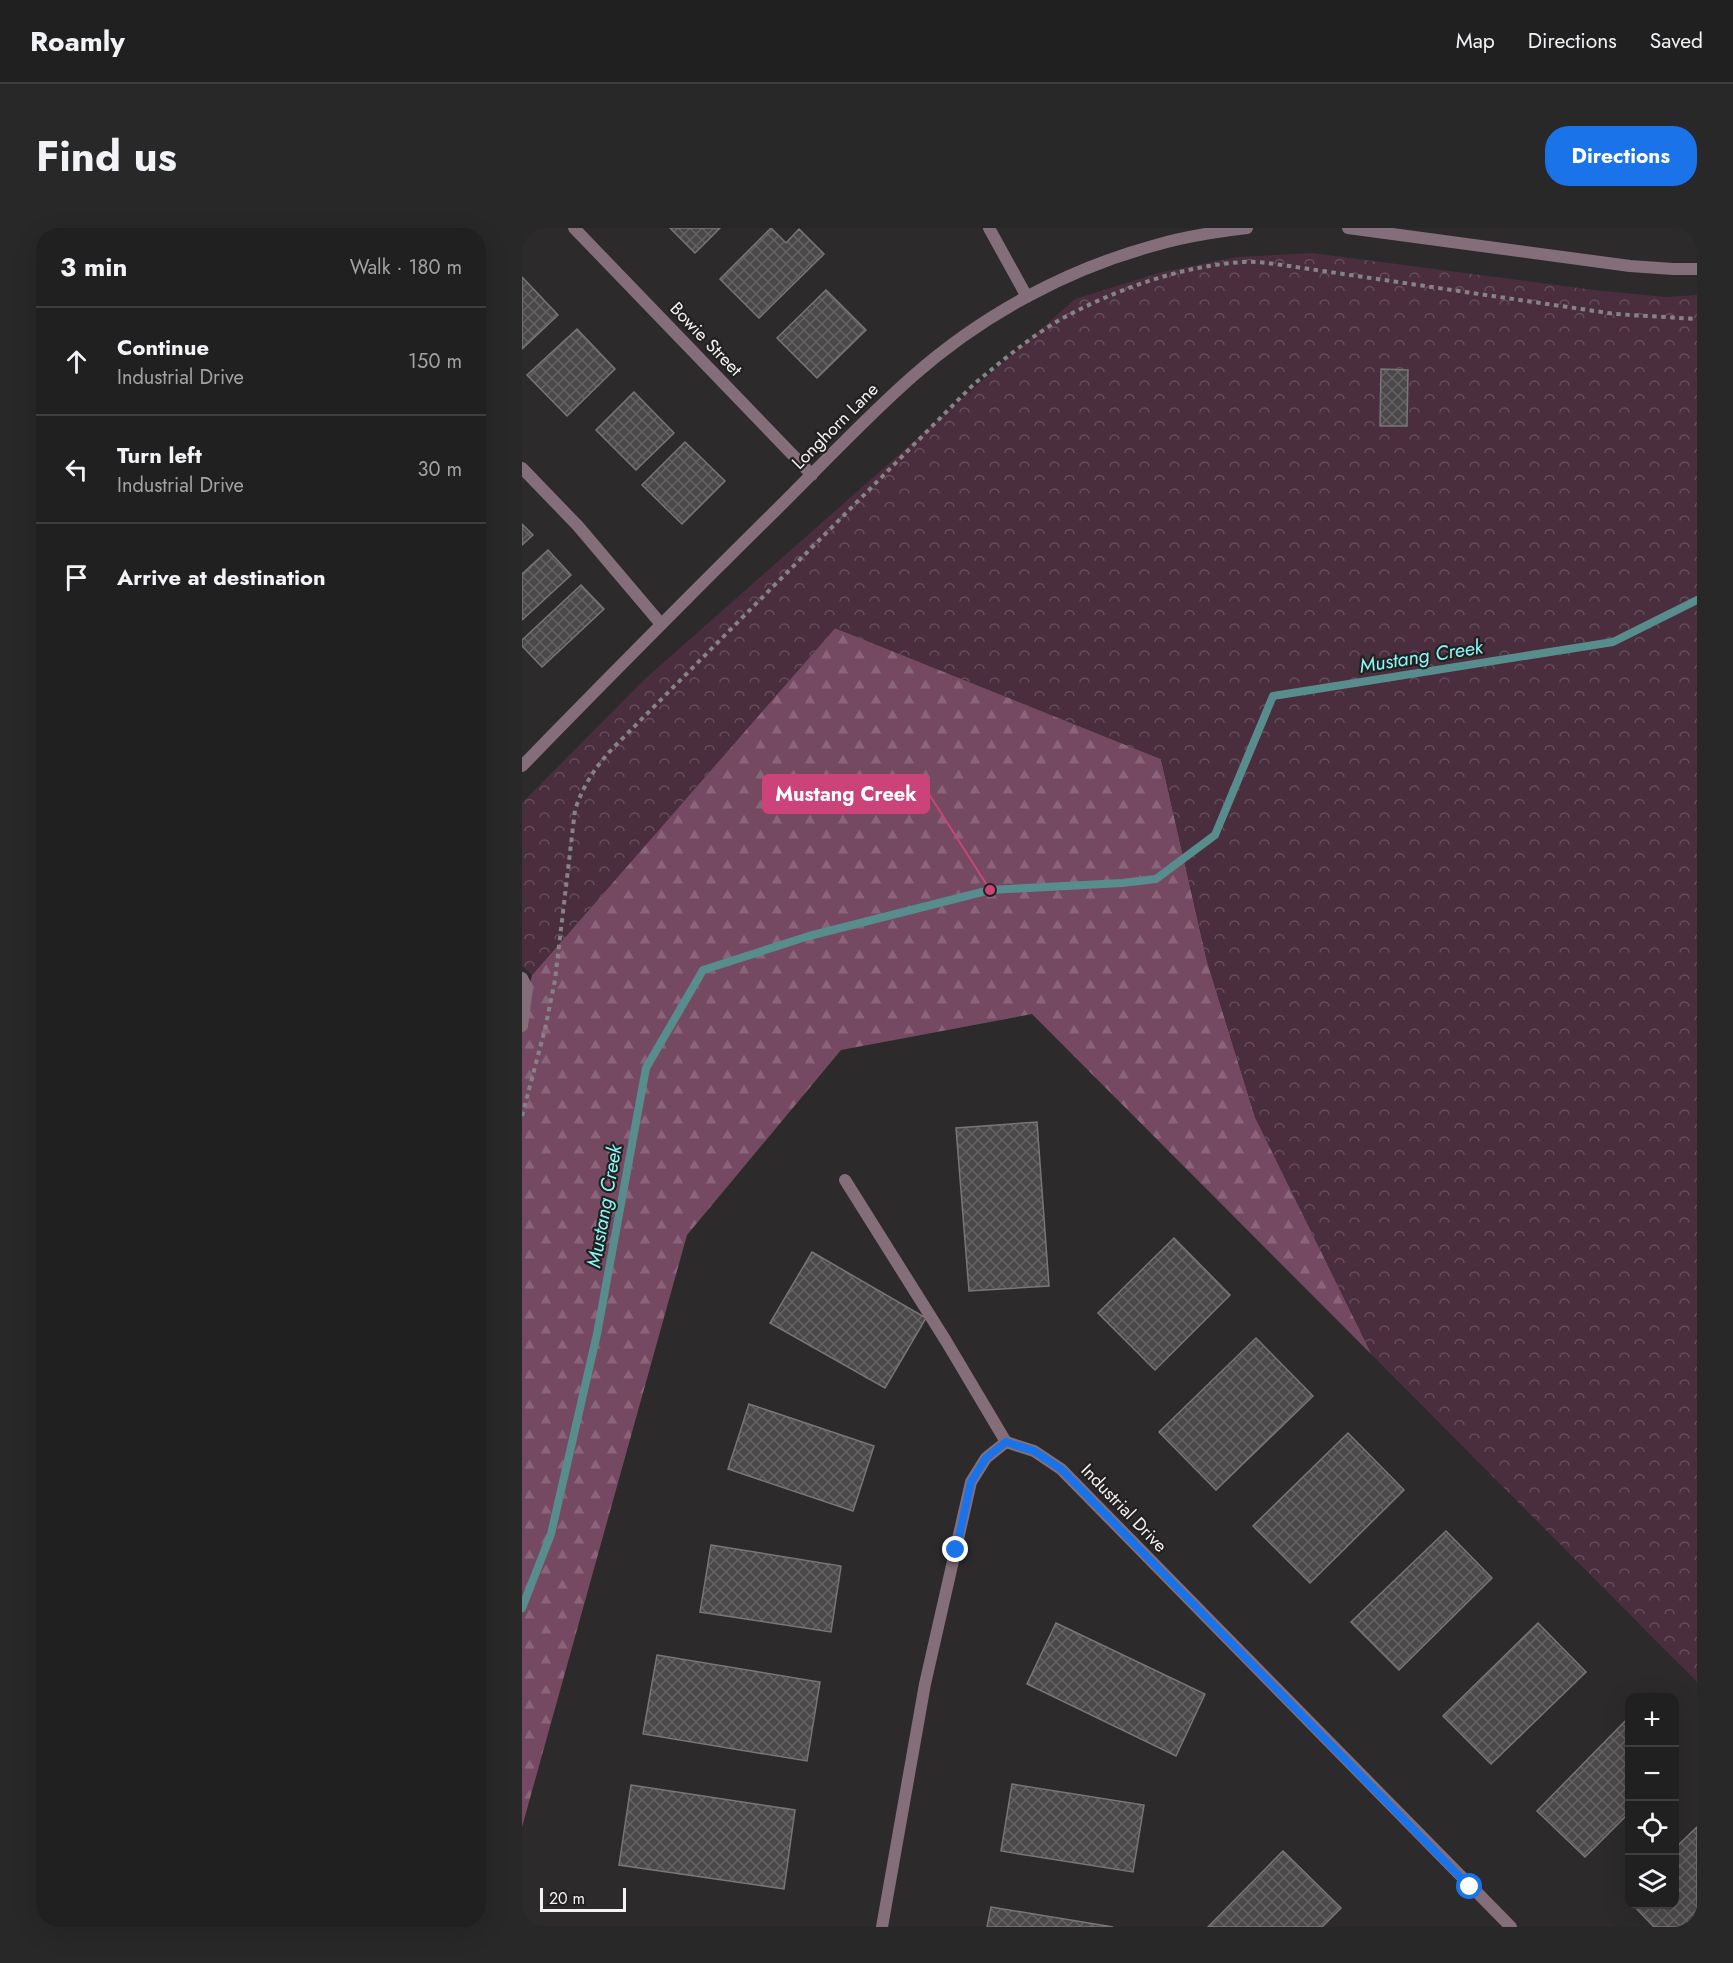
<!DOCTYPE html>
<meta charset="utf-8">
<style>
:root{--surface:#212020;--page:#292829;--text:#f1f3f6;--muted:#a2a3a5;--line:#3e3e3e;--accent:#1a73e8}
body{margin:0;font-family:Jost,sans-serif;background:var(--page);color:var(--text)}
.controls{position:absolute;right:18px;bottom:18px;display:grid;overflow:hidden;border-radius:12px;box-shadow:0 6px 24px #0002}
.controls button{width:54px;height:54px;display:grid;place-items:center;padding:0;border:0;border-bottom:2px solid var(--line);background:var(--surface);color:var(--text);font:30px sans-serif}
.scale{position:absolute;left:18px;bottom:15px;width:86px;box-sizing:border-box;padding-left:6px;border:3px solid #f3f1f2;border-top:0;font-size:16px;line-height:21px;white-space:nowrap;color:#f3f1f2;-webkit-text-stroke:4px #232021;paint-order:stroke}
.stop{position:absolute;width:18px;height:18px;margin:-14px;border:4px solid #1a73e8;border-radius:50%;background:#fff}
.stop.end{background:#1a73e8;border-color:#fff;box-shadow:0 2px 6px #0008}
.list{margin:0;padding:0;list-style:none}
h2{display:flex;justify-content:space-between;align-items:center;height:78px;margin:0;padding:0 24px;font-size:26px}
h2 small{font-size:20px;font-weight:400;color:var(--muted)}
.list li{display:grid;grid-template-columns:39px 1fr auto;gap:18px;align-items:center;box-sizing:border-box;height:108px;padding:0 24px;border-top:2px solid var(--line)}
.list b{display:block;font-size:22px;white-space:nowrap}
.list p{margin:0;font-size:20px;white-space:nowrap;color:var(--muted)}
.list em{font-size:20px;font-style:normal;color:var(--muted)}
.icon{flex:none;width:33px;height:33px;fill:none;stroke:currentColor;stroke-width:2;stroke-linecap:round;stroke-linejoin:round}
.map{position:relative;flex:none;width:1175px;height:1699px;overflow:hidden;border-radius:24px}
header{display:flex;align-items:center;gap:36px;box-sizing:border-box;height:84px;padding:0 30px;background:var(--surface);border-bottom:2px solid var(--line)}
header strong{font-size:28px}
nav{display:flex;gap:33px;margin-inline-start:auto;font-size:21px}
.intro{display:flex;align-items:center;justify-content:space-between;box-sizing:border-box;height:144px;padding:0 36px}
h1{margin:0;font-size:42px}
.button{padding:15px 27px;border-radius:24px;background:var(--accent);color:#fff;font-size:21px;font-weight:700}
main{display:flex;gap:36px;padding:0 36px}
aside{flex:1;background:var(--surface);border-radius:24px;box-shadow:0 6px 24px #0002}
.map>svg:first-child{display:block}
</style>
<header>
<strong>Roamly</strong>
<nav><a>Map</a><a>Directions</a><a>Saved</a></nav>
</header>
<div class="intro"><h1>Find us</h1><a class="button">Directions</a></div>
<main>
<aside>
<h2>3 min<small>Walk · 180 m</small></h2>
<ul class="list">
<li><svg class="icon" aria-label="ahead" viewBox="0 0 24 24"><path d="M12 20V5M6 11l6-6 6 6"/></svg><div><b>Continue</b><p>Industrial Drive</p></div><em>150 m</em></li>
<li><svg class="icon" aria-label="left" viewBox="0 0 24 24"><path d="M17 20v-9H6M10 6l-5 5 5 5"/></svg><div><b>Turn left</b><p>Industrial Drive</p></div><em>30 m</em></li>
<li><svg class="icon" aria-label="arrive" viewBox="0 0 24 24"><path d="M6 21V4h12l-3 4 3 4H6"/></svg><div><b>Arrive at destination</b></div></li>
</ul>
</aside>
<div class="map">
<svg width="1175" height="1699" viewBox="0 0 1175 1699">
<defs>
<pattern id="forest-firs" width="22" height="20" patternUnits="userSpaceOnUse" patternTransform="scale(1.5)"><rect width="22" height="20" fill="#764962"/><path d="M5 1l3.5 6h-7zM16 11l3.5 6h-7z" fill="#8a6479"/></pattern>
<pattern id="park-crowns" width="20" height="18" patternUnits="userSpaceOnUse" patternTransform="scale(1.5)"><rect width="20" height="18" fill="#4a2e3d"/><path d="M2 6a3 3 0 1 1 6 0M12 15a3 3 0 1 1 6 0" fill="none" stroke="#654d5a"/></pattern>
<pattern id="building-cross-hatch" width="8" height="8" patternUnits="userSpaceOnUse" patternTransform="scale(1.5)"><rect width="8" height="8" fill="#4b4849"/><path d="M0 0l8 8M0 8l8-8" fill="none" stroke="#656364"/></pattern>
</defs>
<rect width="100%" height="100%" fill="#2c2a2b"/>
<!-- forest -->
<path fill="url(#forest-firs)" d="M313,400L639,531L685,733L733,889L850,1127L510,786L319,822L165,1007L0,1599V788L10,747Z"/>
<!-- park -->
<path fill="url(#park-crowns)" d="M790,25L1072,62L1144,69L1175,67V1454L850,1127L733,889L685,733L639,531L313,400L10,747L0,738V575L123,451L553,71L640,44L715,29Z"/>
<g fill="none" stroke-linecap="round" stroke-linejoin="round">
<!-- stream -->
<path stroke="#588d8e" stroke-width="8" d="M0,1380L29,1306L75,1106L124,840L181,742L287,708L468,662L600,655L634,651L693,607L751,468L1091,414L1175,372"/>
</g>
<!-- building -->
<path fill="url(#building-cross-hatch)" stroke="#797677" stroke-width="1.5" d="M148,0H198L173,25Z
M249,0L264,15L277,1L302,26L237,90L198,51Z
M0,49L36,87L0,121Z
M304,62L344,102L295,150L255,110Z
M55,101L93,141L45,188L5,147Z
M859,141L886,142L885,198H858Z
M112,164L152,205L114,242L74,202Z
M163,214L203,253L160,296L120,257Z
M0,296L11,307L0,317Z
M26,322L49,347L0,392V346Z
M59,357L82,381L20,439L0,418V412Z
M515,894L527,1058L447,1063L434,900Z
M652,1010L708,1067L633,1142L576,1085Z
M290,1024L404,1090L363,1160L248,1095Z
M734,1110L791,1168L694,1262L637,1204Z
M227,1176L352,1218L331,1283L206,1241Z
M826,1205L882,1262L788,1355L731,1298Z
M924,1303L970,1350L877,1442L829,1394Z
M189,1317L319,1338L309,1404L178,1384Z
M534,1395L683,1466L654,1528L505,1456Z
M1016,1395L1064,1444L969,1536L921,1488Z
M135,1427L298,1454L285,1533L121,1506Z
M1108,1488V1584L1063,1629L1015,1583Z
M490,1556L622,1577L611,1644L479,1623Z
M109,1557L273,1582L262,1661L97,1637Z
M1175,1599V1699H1132L1110,1676H1152V1621Z
M761,1623L819,1680L800,1699H686Z
M469,1679L591,1699H465Z"/>
<g fill="none" stroke-linecap="round" stroke-linejoin="round">
<!-- path -->
<path stroke="#858384" stroke-width="4" stroke-dasharray="4.5 4.5" stroke-linecap="butt" d="M0,888L23,801L33,752L53,582C61,558 73,539 91,520L452,156C480,133 509,108 541,90C595,61 659,38 721,34C736,33 751,36 767,38L1093,86L1175,91"/>
<!-- lane -->
<path stroke="#846e79" stroke-width="12" d="M0,240L56,298L139,396
M0,750L5,760L0,798
M323,952L424,1113L484,1214"/>
<!-- street -->
<path stroke="#846e79" stroke-width="12" d="M52,0L290,247
M467,0L505,69
M826,0L1108,38L1151,41H1175
M0,538C82,454 165,370 248,288C296,241 341,192 391,148C460,87 545,41 634,17C664,8 695,4 725,0
M360,1699L403,1456L449,1254L464,1230L484,1214L512,1223L539,1241L989,1699"/>
</g>
<g fill="none" stroke-linecap="round" stroke-linejoin="round">
<!-- route -->
<path stroke="#1a73e8" stroke-width="8" d="M434,1322L449,1254L464,1230L484,1214L512,1223L539,1241L948,1659"/>
</g>
<g text-anchor="middle" stroke-width="4.5" stroke-linejoin="round" paint-order="stroke">
<!-- street labels -->
<g font-size="18" fill="#f3f1f2" stroke="#232021">
<text transform="translate(184 111) rotate(46)" y="6">Bowie Street</text>
<text transform="translate(313 198) rotate(-45)" y="6">Longhorn Lane</text>
<text transform="translate(602 1280) rotate(46)" y="6">Industrial Drive</text>
</g>
<!-- water labels -->
<g font-size="20" font-style="italic" fill="#8af7f7" stroke="#232021">
<text transform="translate(899 428) rotate(-9)" y="7">Mustang Creek</text>
<text transform="translate(82 978) rotate(-80)" y="7">Mustang Creek</text>
</g>
</g>
<!-- callouts -->
<path fill="none" stroke="#cc4379" stroke-width="2" d="M468 662L407 566"/>
<circle fill="#cc4379" stroke="#232021" stroke-width="2" cx="468" cy="662" r="6"/>
<rect fill="#cc4379" stroke="#cc4379" stroke-width="2" x="241" y="547" width="166" height="38" rx="6"/>
<g font-size="20" text-anchor="middle" font-weight="bold" fill="#fff">
<text x="324" y="573">Mustang Creek</text>
</g>
</svg>
<div class="controls">
<button>+</button>
<button>−</button>
<button><svg class="icon" aria-label="locate" viewBox="0 0 24 24"><circle cx="12" cy="12" r="6"/><path d="M12 2v4M12 18v4M2 12h4M18 12h4"/></svg></button>
<button><svg class="icon" aria-label="layers" viewBox="0 0 24 24"><path d="M12 4l9 5-9 5-9-5zM3 14l9 5 9-5"/></svg></button>
</div>
<div class="scale">20 m</div>
<div class="stop" style="left:948px;top:1659px"></div>
<div class="stop end" style="left:434px;top:1322px"></div>
</div>
</main>
